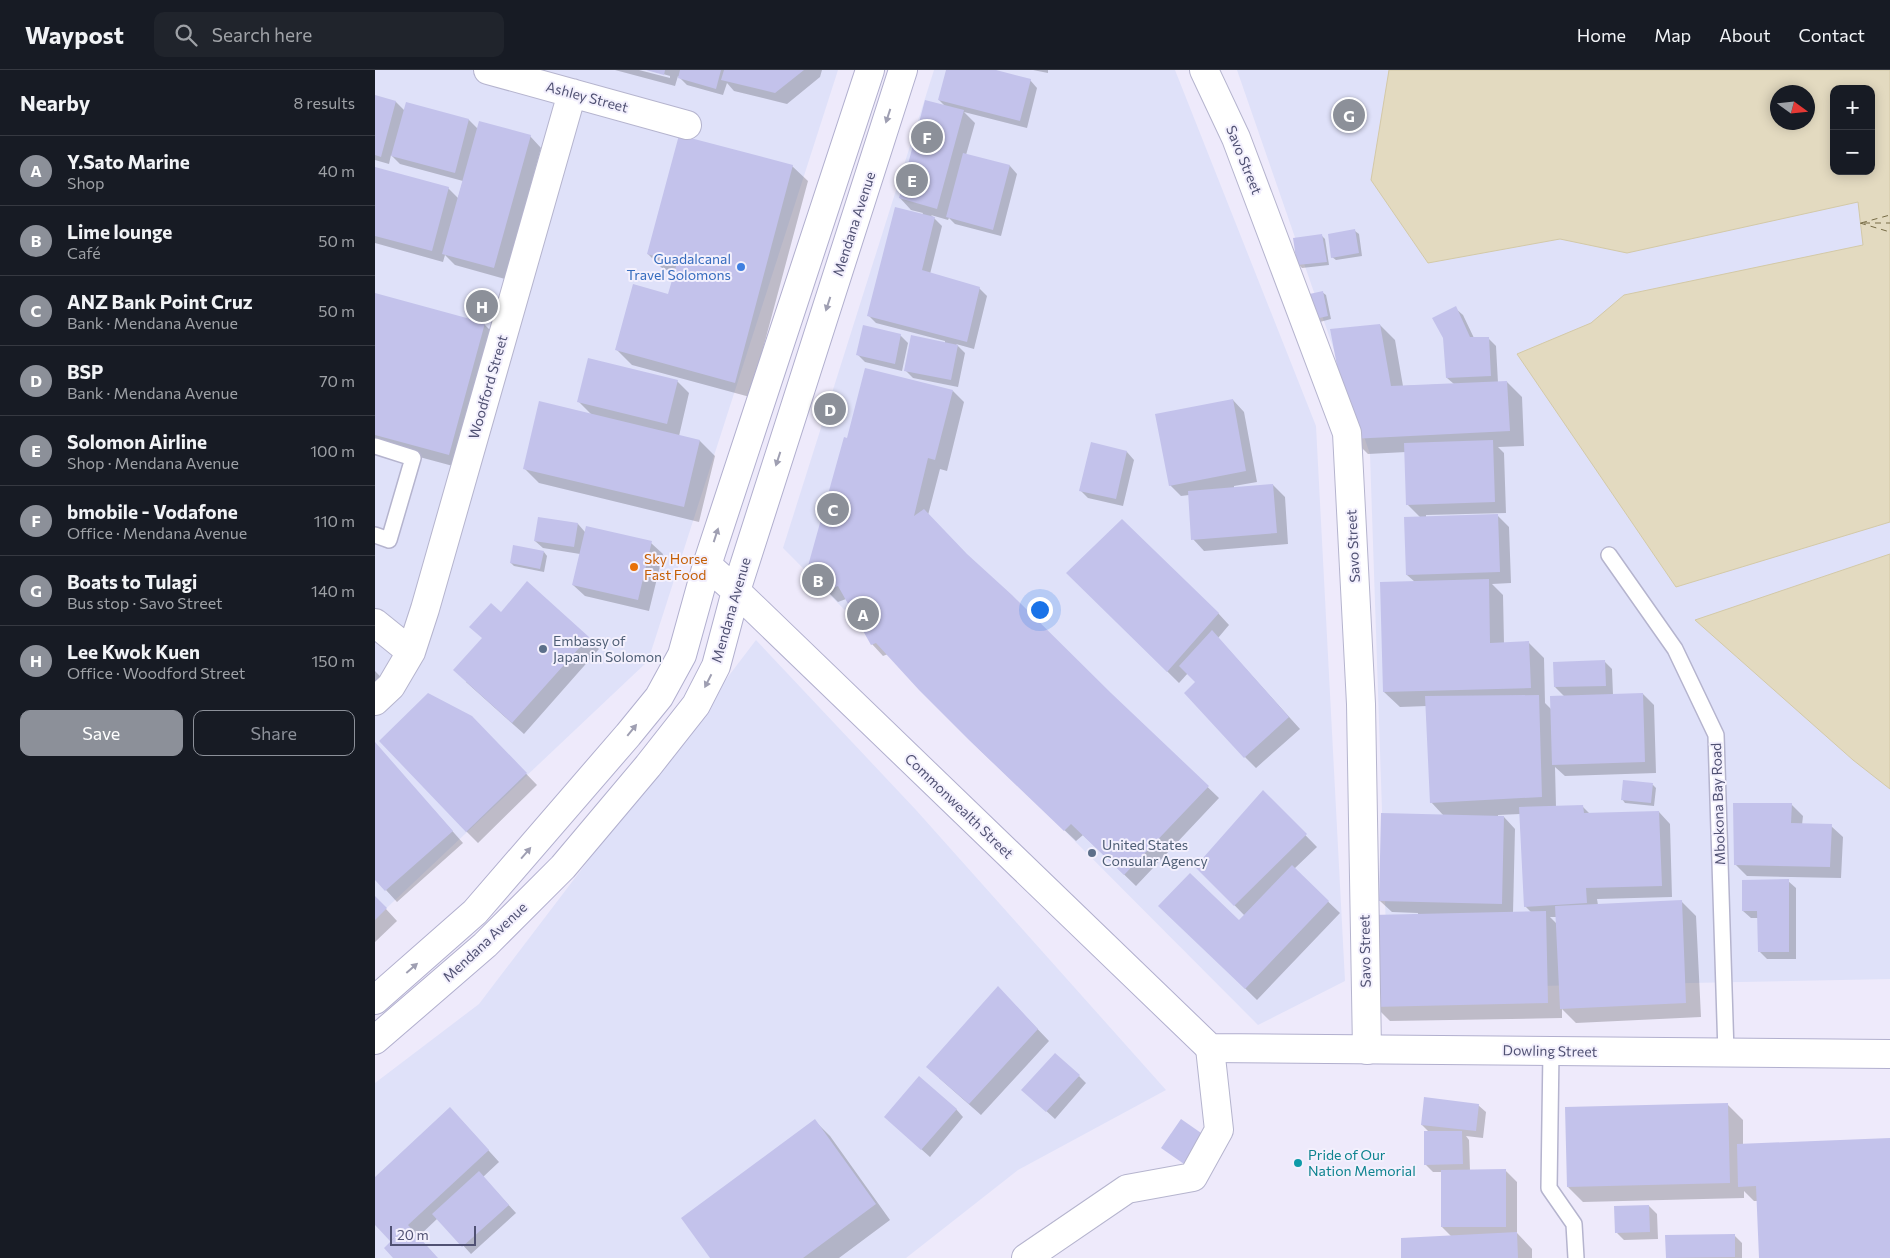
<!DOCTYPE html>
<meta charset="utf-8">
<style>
:root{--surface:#171b24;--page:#20242c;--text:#f1f3f6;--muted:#9ea1a6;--line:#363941;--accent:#8c9099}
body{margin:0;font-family:Commissioner,sans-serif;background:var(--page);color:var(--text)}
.controls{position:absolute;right:15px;top:15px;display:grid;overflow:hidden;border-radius:10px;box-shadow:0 2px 12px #0003}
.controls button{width:45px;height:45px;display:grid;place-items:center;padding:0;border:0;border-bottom:1px solid var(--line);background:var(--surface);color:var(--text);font:25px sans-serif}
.compass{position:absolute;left:1395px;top:15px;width:45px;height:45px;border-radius:50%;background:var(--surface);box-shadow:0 2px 12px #0003;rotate:105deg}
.scale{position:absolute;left:15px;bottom:12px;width:86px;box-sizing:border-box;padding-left:5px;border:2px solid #505173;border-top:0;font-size:14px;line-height:18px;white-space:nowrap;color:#505173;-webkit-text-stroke:4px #f3f0fd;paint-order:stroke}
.you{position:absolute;left:664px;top:539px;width:18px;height:18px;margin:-12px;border:4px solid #fff;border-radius:50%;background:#1a73e8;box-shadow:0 0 0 8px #1a73e833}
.badge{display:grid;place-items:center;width:32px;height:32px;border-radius:50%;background:var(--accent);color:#fff;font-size:16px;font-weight:700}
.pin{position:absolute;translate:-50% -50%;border:2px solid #fff;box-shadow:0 1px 5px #0006}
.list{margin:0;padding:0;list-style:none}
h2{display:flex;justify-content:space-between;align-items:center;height:65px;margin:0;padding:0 20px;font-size:21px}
h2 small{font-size:16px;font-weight:400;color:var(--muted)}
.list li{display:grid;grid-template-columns:32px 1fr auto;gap:15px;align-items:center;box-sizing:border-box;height:70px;padding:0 20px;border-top:1px solid var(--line)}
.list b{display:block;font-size:19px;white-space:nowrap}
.list p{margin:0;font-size:16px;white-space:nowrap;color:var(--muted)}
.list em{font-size:16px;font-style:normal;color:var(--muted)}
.actions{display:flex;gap:10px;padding:15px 20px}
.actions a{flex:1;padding:11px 0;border:1px solid var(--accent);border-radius:10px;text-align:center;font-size:18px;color:var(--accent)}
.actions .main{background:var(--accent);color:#fff}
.icon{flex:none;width:28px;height:28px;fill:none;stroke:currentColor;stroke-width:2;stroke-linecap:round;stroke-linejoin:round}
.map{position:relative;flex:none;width:1515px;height:1188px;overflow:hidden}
header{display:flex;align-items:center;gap:30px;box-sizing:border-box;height:70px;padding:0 25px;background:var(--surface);border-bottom:1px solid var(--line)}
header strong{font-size:24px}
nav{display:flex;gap:28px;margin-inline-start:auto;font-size:18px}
.search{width:350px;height:45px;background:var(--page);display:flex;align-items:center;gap:12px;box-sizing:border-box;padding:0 18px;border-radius:10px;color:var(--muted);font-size:19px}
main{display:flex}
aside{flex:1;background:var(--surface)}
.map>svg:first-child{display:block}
</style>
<header>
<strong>Waypost</strong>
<div class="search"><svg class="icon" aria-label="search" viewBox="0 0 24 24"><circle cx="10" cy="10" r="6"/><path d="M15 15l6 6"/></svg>Search here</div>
<nav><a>Home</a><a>Map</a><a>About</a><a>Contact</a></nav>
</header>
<main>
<aside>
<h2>Nearby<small>8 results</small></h2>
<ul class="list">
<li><span class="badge">A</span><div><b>Y.Sato Marine</b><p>Shop</p></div><em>40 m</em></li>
<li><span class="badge">B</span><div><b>Lime lounge</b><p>Café</p></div><em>50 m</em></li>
<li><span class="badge">C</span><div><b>ANZ Bank Point Cruz</b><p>Bank · Mendana Avenue</p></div><em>50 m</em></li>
<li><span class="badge">D</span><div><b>BSP</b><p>Bank · Mendana Avenue</p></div><em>70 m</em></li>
<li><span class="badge">E</span><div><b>Solomon Airline</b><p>Shop · Mendana Avenue</p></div><em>100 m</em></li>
<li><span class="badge">F</span><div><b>bmobile - Vodafone</b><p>Office · Mendana Avenue</p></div><em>110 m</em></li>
<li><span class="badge">G</span><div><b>Boats to Tulagi</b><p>Bus stop · Savo Street</p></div><em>140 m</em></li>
<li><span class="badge">H</span><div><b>Lee Kwok Kuen</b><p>Office · Woodford Street</p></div><em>150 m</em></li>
</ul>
<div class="actions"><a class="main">Save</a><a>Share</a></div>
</aside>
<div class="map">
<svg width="1515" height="1188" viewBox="0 0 1515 1188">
<rect width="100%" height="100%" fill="#eeeafb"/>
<!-- commercial -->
<path fill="#dfe1f9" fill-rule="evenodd" d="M0,0H463L273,591L0,849Z
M559,0H800L941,356L970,911L883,955L408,478Z
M862,0H1515V909L1013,919L995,384ZM1459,19H1496V101H1459ZM1402,22H1432V52H1402Z
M381,570L541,740L791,1020L643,1100L531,1188H0V1013L104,934Z"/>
<!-- water -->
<path fill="#e3dac0" stroke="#d3c9a7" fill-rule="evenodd" d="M1014,0H1515V452L1301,517L1142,284L1216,253L1249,225L1488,175L1483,132L1252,183L1185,169L1053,193L996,110ZM1459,19H1496V101H1459ZM1402,22H1432V52H1402Z
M1515,484V719L1478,690L1320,550Z"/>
<!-- shadow -->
<path fill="#0003" fill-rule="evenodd" d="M240,0H264L295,8V6L274,0H447L445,7L412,34L359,21L352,13L348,25L312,15L303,6L300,16Z
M573,0H616L655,10L662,18L652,58L589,42L600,53L591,85L635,96L642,104L626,166L580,154L574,148L573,150L556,145L567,156L555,204L604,218L612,226L599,279L581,274L590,283L583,317L538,308L530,300L570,273V271L501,253L493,245L547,145L548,143L536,140L525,128L571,37L564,30Z
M658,0H673V3Z
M0,26L21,32L30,41L94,50L103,59L155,66L166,78L130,209L80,195L70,185L68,192L0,173V99L73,118L83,128L88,111L25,94L16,85L14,94L0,90Z
M417,96L433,111L375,327L257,295L242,280L294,225L300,202L288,199L273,184Z
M980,161L984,164L987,186L961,190L957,187Z
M946,165L950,169L954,195L927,198L923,194Z
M947,222L951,225L956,249L941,253Z
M0,224L109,254L124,269L89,399L0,375Z
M1080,238L1088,245L1099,268H1113L1121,276L1123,313L1132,312L1147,327L1149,376L1123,377L1129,383L1131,443L1051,445V448L1123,446L1134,457L1136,513L1117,514L1128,525L1129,574L1154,573L1169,588L1170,633L1176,639L1190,627L1180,617L1230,592L1237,599L1238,625L1268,624L1279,635L1281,703L1190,706L1180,697L1181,737L1207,736L1215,744L1284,742L1295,754L1297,827L1222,829L1223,835L1306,831L1321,846L1326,947L1201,953L1187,939V948L1015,951L1000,936L1043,845V843L1017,842L1005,831L1069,746L1056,732L1052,636L1025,637L1009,622L1040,512L1032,505L1046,448L1032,434L1031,382L993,384L978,369L1005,255L1020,270L1028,316L1079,314L1072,308ZM1145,744L1150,836L1157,843H1138L1140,759L1129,747H1123V745ZM1175,847H1182V854Z
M525,265L533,273L527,301L490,292L482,284Z
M302,311L314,323L304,366L325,371L340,386L324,452L164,413L149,398L217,345L204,332Z
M578,321L589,332L572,401L565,399L553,445L595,489L844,728L761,816L708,765L701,771L606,681L513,584L508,586L497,574L471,529L463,532L451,520L473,369Z
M858,330L869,342L882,412L859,416V418L898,415L910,427L913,474L829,481L818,469L814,425L806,426L795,415Z
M717,374L752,382L759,390L748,436L713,428L706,421Z
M164,449L203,454L210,462L276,473L288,484L274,541L210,526L198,515L205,484L168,478L160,471Z
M169,482L172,486L169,502L139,496L136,493Z
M693,503L843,543L854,555L843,568L925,659L881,698L870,687L822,612L813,603L804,613Z
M126,543L213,568L224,579L149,664L91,612L108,569Z
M0,601L19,621L0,638Z
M108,659L162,715L103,773L91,761Z
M0,674L88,773L22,832L0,808Z
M1249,711L1278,715L1281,718L1279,736L1250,733L1247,729Z
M888,722L942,777L919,799L965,843L882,930L797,847L864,852L870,846L822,797Z
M1416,734L1428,746L1427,755L1456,756L1468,767L1466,808L1372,806L1360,794Z
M1413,811L1421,818V889H1392L1384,881V848H1376L1368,841Z
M0,827L22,851L0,872Z
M634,929L674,971L606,1045L564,1008Z
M704,1006L711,1013L680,1049L656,1027Z
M1103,1035L1111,1042L1108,1068L1091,1066L1094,1070L1095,1101L1130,1100L1142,1112V1163L1157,1179V1188H1028L1077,1167L1067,1157V1102H1058L1050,1094L1055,1063L1047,1055Z
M1353,1035L1368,1050V1075L1515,1069V1188H1385L1383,1131H1379L1369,1121V1128L1208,1132L1193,1117Z
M581,1039L588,1047L555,1087L518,1054Z
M86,1050L124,1092L108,1107L141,1143L96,1184L63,1148L43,1167L62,1188H20L17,1172L0,1153V1108Z
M440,1051L455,1066L515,1150L464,1188H337Z
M1274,1136L1282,1144L1283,1169L1249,1170L1242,1163Z
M1360,1166L1367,1173V1188H1292Z"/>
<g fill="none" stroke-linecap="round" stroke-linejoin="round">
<!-- ferry -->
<path stroke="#766b45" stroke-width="1" stroke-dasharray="6 5" stroke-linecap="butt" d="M1485,153L1515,162
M1486,153L1515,145
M1489,153H1515"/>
</g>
<!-- building -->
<path fill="#c3c2eb" d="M271,0H290L289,5Z
M305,0H346L341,19L303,8Z
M349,0H429L400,23L346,10Z
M571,0H621L656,9L645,51L563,30Z
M0,25L21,31L6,87L0,85Z
M550,30L589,40L562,139L524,128Z
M31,32L94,49L80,103L16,86Z
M104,51L156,65L119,198L67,184Z
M304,65L418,95L360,313L240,280L258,214L293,224L302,193L272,184Z
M588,83L635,95L618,160L571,147Z
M0,97L74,117L57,181L0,166Z
M520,137L560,147L547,200L605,217L592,272L492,246Z
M980,159L984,183L956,188L953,164Z
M947,164L952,192L922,195L918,168Z
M948,221L953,246L936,250L930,225Z
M0,223L110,253L74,385L0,365Z
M1081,236L1095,267H1114L1116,306L1071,308L1068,268L1057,248Z
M1005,254L1016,316L1132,311L1135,361L976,369L955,259Z
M488,255L526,264L520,294L481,285Z
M536,265L583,275L576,310L529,301Z
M213,288L303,310L292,354L202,332Z
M490,298L578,320L560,390L553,388L539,446L549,439L592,484L637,525L736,623L834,716L749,805L696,754L689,761L594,670L544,620L501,573L496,575L463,516L450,521L433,496L469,367L472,368Z
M858,329L871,401L794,416L780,344Z
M164,331L325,370L309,437L148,399Z
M1118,370L1120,432L1031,435L1029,373Z
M716,372L752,381L741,429L704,421Z
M898,414L902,463L816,470L813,421Z
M1123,444L1125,502L1031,505L1029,447Z
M163,447L203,453L199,477L159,471Z
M747,449L844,543L792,602L691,503Z
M211,456L277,471L263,530L197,515Z
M138,475L169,481L165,499L135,493Z
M1114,509L1115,573L1154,571L1156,618L1008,622L1005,512Z
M152,511L214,567L137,653L78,600L107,568L94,557L116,533L126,542Z
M837,560L914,647L869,688L809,623L820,612L804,596Z
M1230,590L1231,616L1179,617L1178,592Z
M53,623L97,646L152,703L91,762L4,671Z
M1268,623L1270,692L1177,695L1175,626Z
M1164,625L1167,727L1055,733L1050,626Z
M0,672L78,761L10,821L0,810Z
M1248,710L1278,713L1276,733L1246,730Z
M888,720L932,764L859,836L820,797Z
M1358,733H1417L1416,753L1457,754L1455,797L1359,795Z
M1208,735L1209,743L1284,741L1287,816L1211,818L1212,833L1149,837L1144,737Z
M1006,743L1129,746L1127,834L1004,831Z
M917,795L954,831L870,919L783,836L815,803L864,850Z
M1414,809V882H1383L1382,841H1367V810Z
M0,826L12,838L0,850Z
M1307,830L1311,933L1185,939L1180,836Z
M1171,841L1173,933L998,937L996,845Z
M623,916L663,959L594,1034L551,997Z
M680,983L705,1005L671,1042L646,1020Z
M544,1006L582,1039L546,1080L509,1047Z
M1049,1027L1104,1034L1101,1061L1046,1055Z
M1353,1033L1355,1113L1192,1117L1190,1037Z
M75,1037L114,1080L33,1155L63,1188H18L9,1178L20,1167L15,1171L0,1155V1107Z
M440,1049L501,1134L428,1188H335L306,1148Z
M806,1049L829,1065L809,1094L786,1078Z
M1049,1061H1087L1088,1094L1049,1095Z
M1515,1068V1188H1384L1381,1116L1363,1117L1362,1074Z
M1131,1099V1157H1066V1100Z
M104,1101L134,1135L87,1177L57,1144Z
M1274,1135L1275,1162L1240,1163L1239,1136Z
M1142,1162L1143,1188H1026V1168Z
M1360,1164V1187L1291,1188L1290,1165Z"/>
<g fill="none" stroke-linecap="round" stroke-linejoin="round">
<defs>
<path id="lane" d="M0,376L38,388L14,470L0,465
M1234,485L1300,579L1341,665L1351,983
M1176,981L1174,1118L1199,1154L1201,1188"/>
<path id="street" d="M113,0L312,55
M829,0L861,68L972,363L986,634L992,980
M0,553L36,582
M0,631L16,616L36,582L50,539L197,23
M651,1188L752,1119L818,1107L844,1060L835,978"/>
<path id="secondary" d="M332,495L361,521L835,978L1515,984
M0,930L100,842L253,665L284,627L307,585L332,495L495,0
M0,970L110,875L188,797L273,696L321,635L341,596L361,521L528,0"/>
</defs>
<!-- lane casing -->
<use href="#lane" stroke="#b5b4ce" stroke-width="18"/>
<!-- street casing -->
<use href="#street" stroke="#b5b4ce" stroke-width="30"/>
<!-- secondary casing -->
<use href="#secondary" stroke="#b1afce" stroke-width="30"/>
<!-- lane -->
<use href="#lane" stroke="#fff" stroke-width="15"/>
<!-- street -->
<use href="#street" stroke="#fff" stroke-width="28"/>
<!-- secondary -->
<use href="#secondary" stroke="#fff" stroke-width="28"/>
</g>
<!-- one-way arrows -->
<defs><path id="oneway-solid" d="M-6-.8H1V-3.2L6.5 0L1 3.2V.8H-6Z" transform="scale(1.25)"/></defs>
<g fill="#9f9fb2">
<use href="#oneway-solid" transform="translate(513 46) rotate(108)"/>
<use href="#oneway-solid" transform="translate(453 234) rotate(108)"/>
<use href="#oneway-solid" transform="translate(403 389) rotate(108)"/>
<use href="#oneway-solid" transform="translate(341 465) rotate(-72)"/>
<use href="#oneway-solid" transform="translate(333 611) rotate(117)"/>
<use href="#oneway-solid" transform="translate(257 660) rotate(-51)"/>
<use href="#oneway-solid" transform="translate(151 783) rotate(-49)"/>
<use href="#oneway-solid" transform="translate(37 898) rotate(-41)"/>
</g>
<!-- markers -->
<circle fill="#3f7fe0" stroke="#f3f0fd" stroke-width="2" cx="366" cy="197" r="5"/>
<circle fill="#e8710a" stroke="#f3f0fd" stroke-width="2" cx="259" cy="497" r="5"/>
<g fill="#5c6f8a" stroke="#f3f0fd" stroke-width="2">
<circle cx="168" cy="579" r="5"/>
<circle cx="717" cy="783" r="5"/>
</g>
<circle fill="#0f9aa8" stroke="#f3f0fd" stroke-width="2" cx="923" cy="1093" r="5"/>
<g text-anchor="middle" stroke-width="4" stroke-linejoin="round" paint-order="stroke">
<!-- street labels -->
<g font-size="14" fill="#505173" stroke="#f3f0fd">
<text transform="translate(212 27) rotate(15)" y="5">Ashley Street</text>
<text transform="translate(869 90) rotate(68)" y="5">Savo Street</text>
<text transform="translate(479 154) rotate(-72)" y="5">Mendana Avenue</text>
<text transform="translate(113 317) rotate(-74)" y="5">Woodford Street</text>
<text transform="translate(978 476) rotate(-93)" y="5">Savo Street</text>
<text transform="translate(356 540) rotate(-74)" y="5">Mendana Avenue</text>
<text transform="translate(1343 734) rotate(-92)" y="5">Mbokona Bay Road</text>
<text transform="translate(584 736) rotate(44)" y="5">Commonwealth Street</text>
<text transform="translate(110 872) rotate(-43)" y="5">Mendana Avenue</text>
<text transform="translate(990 881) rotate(-91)" y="5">Savo Street</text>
<text transform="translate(1175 981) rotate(1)" y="5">Dowling Street</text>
</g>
<!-- shop labels -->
<g font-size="14" fill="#366cbe" stroke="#f3f0fd" text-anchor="end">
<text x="356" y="194">Guadalcanal<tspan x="356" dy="16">Travel Solomons</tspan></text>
</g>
<!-- food labels -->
<g font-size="14" fill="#c56008" stroke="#f3f0fd" text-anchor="start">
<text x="269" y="494">Sky Horse<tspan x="269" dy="16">Fast Food</tspan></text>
</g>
<!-- service labels -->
<g font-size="14" fill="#4e5e75" stroke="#f3f0fd" text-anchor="start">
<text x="178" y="576">Embassy of<tspan x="178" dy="16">Japan in Solomon</tspan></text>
<text x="727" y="780">United States<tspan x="727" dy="16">Consular Agency</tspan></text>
</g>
<!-- culture labels -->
<g font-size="14" fill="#0d838f" stroke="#f3f0fd" text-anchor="start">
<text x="933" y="1090">Pride of Our<tspan x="933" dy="16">Nation Memorial</tspan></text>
</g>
</g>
</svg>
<div class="controls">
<button>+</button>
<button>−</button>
</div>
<svg class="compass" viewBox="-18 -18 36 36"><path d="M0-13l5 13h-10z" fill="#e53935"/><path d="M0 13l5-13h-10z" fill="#9ea1a6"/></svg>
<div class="scale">20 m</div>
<div class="you"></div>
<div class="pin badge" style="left:488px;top:544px">A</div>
<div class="pin badge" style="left:443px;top:510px">B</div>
<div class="pin badge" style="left:458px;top:439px">C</div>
<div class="pin badge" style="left:455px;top:339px">D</div>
<div class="pin badge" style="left:537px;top:110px">E</div>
<div class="pin badge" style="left:552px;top:67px">F</div>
<div class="pin badge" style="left:974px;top:45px">G</div>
<div class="pin badge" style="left:107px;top:236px">H</div>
</div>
</main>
